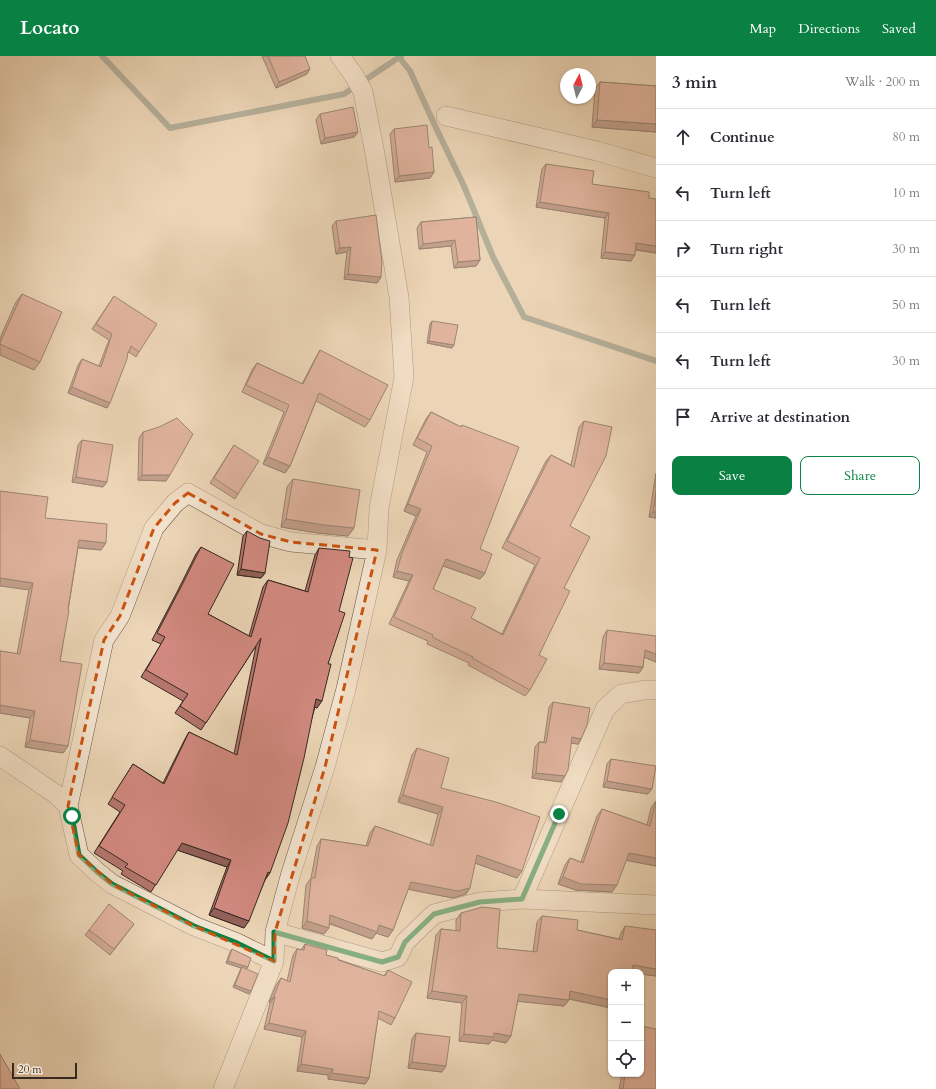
<!DOCTYPE html>
<meta charset="utf-8">
<style>
:root{--surface:#fff;--page:#f7f7f7;--text:#2b2b33;--muted:#7c7c81;--line:#e1e1e2;--accent:#0b8043}
body{margin:0;font-family:Cardo,serif;background:var(--page);color:var(--text)}
.controls{position:absolute;right:12px;bottom:12px;display:grid;overflow:hidden;border-radius:8px;box-shadow:0 1px 3px #0004}
.controls button{width:36px;height:36px;display:grid;place-items:center;padding:0;border:0;border-bottom:1px solid var(--line);background:var(--surface);color:var(--text);font:20px sans-serif}
.compass{position:absolute;left:560px;top:12px;width:36px;height:36px;border-radius:50%;background:var(--surface);box-shadow:0 1px 3px #0004;rotate:7deg}
.scale{position:absolute;left:12px;bottom:10px;width:65px;box-sizing:border-box;padding-left:4px;border:2px solid #372822;border-top:0;font-size:11px;line-height:14px;white-space:nowrap;color:#372822;-webkit-text-stroke:3px #f3e4d0;paint-order:stroke}
.stop{position:absolute;width:12px;height:12px;margin:-9px;border:3px solid #0b8043;border-radius:50%;background:#fff}
.stop.end{background:#0b8043;border-color:#fff;box-shadow:0 1px 4px #0008}
.list{margin:0;padding:0;list-style:none}
h2{display:flex;justify-content:space-between;align-items:center;height:52px;margin:0;padding:0 16px;font-size:17px}
h2 small{font-size:13px;font-weight:400;color:var(--muted)}
.list li{display:grid;grid-template-columns:26px 1fr auto;gap:12px;align-items:center;box-sizing:border-box;height:56px;padding:0 16px;border-top:1px solid var(--line)}
.list b{display:block;font-size:15px;white-space:nowrap}
.list em{font-size:13px;font-style:normal;color:var(--muted)}
.actions{display:flex;gap:8px;padding:12px 16px}
.actions a{flex:1;padding:9px 0;border:1px solid var(--accent);border-radius:8px;text-align:center;font-size:14px;color:var(--accent)}
.actions .main{background:var(--accent);color:#fff}
.icon{flex:none;width:22px;height:22px;fill:none;stroke:currentColor;stroke-width:2;stroke-linecap:round;stroke-linejoin:round}
.map{position:relative;flex:none;width:656px;height:1033px;overflow:hidden}
header{display:flex;align-items:center;gap:24px;box-sizing:border-box;height:56px;padding:0 20px;background:var(--accent);color:#fff}
header strong{font-size:19px}
nav{display:flex;gap:22px;margin-inline-start:auto;font-size:14px}
main{display:flex}
aside{flex:1;background:var(--surface)}
.map>svg:first-child{display:block}
</style>
<header>
<strong>Locato</strong>
<nav><a>Map</a><a>Directions</a><a>Saved</a></nav>
</header>
<main>
<div class="map">
<svg width="656" height="1033" viewBox="0 0 656 1033">
<rect width="100%" height="100%" fill="#ecd6b7"/>
<filter id="stains"><feTurbulence type="fractalNoise" baseFrequency=".005" numOctaves="4"/><feColorMatrix values="0 0 0 0 .2 0 0 0 0 .09 0 0 0 0 .02 0 0 0 .5 -.17"/></filter>
<radialGradient id="worn" r=".72"><stop offset=".6" stop-color="#630" stop-opacity="0"/><stop offset="1" stop-color="#630" stop-opacity=".3"/></radialGradient>
<g fill="none" stroke-linecap="round" stroke-linejoin="round">
<!-- stream -->
<path stroke="#727f77" stroke-width="6" d="M102,0L170,72L344,38L401,0
M399,1L410,15L437,74L464,130L493,201L524,261L656,305"/>
<defs>
<path id="minor" d="M446,60L597,95L656,112
M0,700L57,739L68,750L79,799L97,816L112,828L194,870L235,886L274,905
M68,750L104,584L120,560L154,472L175,447L188,437L261,478L291,486L377,494
M522,843L605,653L621,638L645,634H656
M275,876L382,906L398,901L405,886L434,858L480,846L522,843L656,849
M223,1033L274,905L275,876L291,817L325,711L346,633L377,494L379,452L404,321L399,241L375,98L363,36L355,21L340,0"/>
</defs>
<!-- minor casing -->
<use href="#minor" stroke="#645447" stroke-width="20"/>
<!-- minor -->
<use href="#minor" stroke="#f3e4d0" stroke-width="19"/>
</g>
<!-- wall -->
<path fill="#b4766d" stroke="#372822" d="M262,0H305L307,18L276,32Z
M600,26L656,30V76L592,71L595,33Z
M320,58L358,76L354,81L321,88L316,64Z
M394,73L429,92L434,116L430,122L395,126L390,78Z
M546,108L592,128L649,142L656,197L635,194L631,205L601,202L605,162L536,151L542,113Z
M476,161L480,204L476,210L454,212L451,190L419,193L417,172L421,166Z
M336,165L381,221L377,227L344,223L347,196L336,198L332,170Z
M22,238L40,306L34,314L0,299V282L16,246Z
M114,240L139,296L136,301L129,296L127,298L107,352L68,337L78,309L82,303L99,310L109,284L92,273Z
M432,265L452,292L427,287L430,268Z
M320,294L370,364L365,371L316,345L290,410L285,417L263,408L284,356L242,336L252,314L257,307L302,328L316,301Z
M431,356L461,371L462,369L480,493L485,517L480,523L443,510L433,533L471,562L502,578L535,509L502,492L546,405L551,399L571,409L579,371L584,365L570,470L564,532L539,599L530,634L525,640L468,609L469,607L427,588L428,585L389,568L409,525L393,521L397,504L416,460L404,455L427,396L413,389L426,363Z
M143,376L166,425L138,424L139,382Z
M82,384L107,426L103,431L72,426L78,389Z
M234,389L238,438L235,443L210,427Z
M656,417V462L649,461Z
M293,423L354,472L348,480L318,477L281,471L287,431Z
M45,462L101,494L78,492L60,605L68,690L63,697L25,691L30,662L0,657V595L17,598L29,534Z
M247,475L265,517L261,522L237,519L243,480Z
M201,491L208,558L249,580L263,531L268,524L305,535L315,499L319,492L339,555L328,608L317,652L315,651L265,824L244,872L209,859L227,811L177,794L151,836L121,818L123,815L94,797L120,756L108,748L133,708L163,727L185,683L189,676L234,698L256,590L201,674L175,657L183,645L141,621L161,588L152,584L177,536L196,498Z
M607,574L656,606L644,601L643,611L639,617L599,613L603,581Z
M553,646L581,683L578,688L571,687L561,726L532,722L535,691L539,686H544L549,651Z
M417,692L441,732L517,822L475,807L466,838L453,842L408,833L393,874L388,881L376,877L372,883L330,868L324,878L302,872L306,829L311,822L317,790L321,783L366,790L370,777L375,770L430,789L438,758L398,746L412,699Z
M611,703L648,738L603,731L607,708Z
M656,745V810L626,804L612,836L576,834L558,828L565,809L570,802L581,806L597,760L602,753L647,769L651,752Z
M461,857L497,892L533,896L537,866L542,860L577,874L619,883L621,877L625,870L656,920L641,918V916H611V952L569,943L564,950L518,945L506,987L492,984L489,988L459,985L462,947L427,942L436,879L441,873L456,875V864Z
M134,868L110,899L85,879L89,874Z
M305,888L326,899L384,920L388,914L395,962L391,969L378,962L369,1022L365,1028L328,1023V1019L297,1015L302,981L264,973L270,947L269,946L276,929L281,922L287,925L293,899L297,893L301,894Z
M232,893L248,911L246,913L251,935L249,938L233,931L241,912L226,907L230,896Z
M416,977L442,1016L408,1012L412,983Z
M622,1018H641L656,1033H619Z"/>
<!-- shaded-wall -->
<path fill="#926059" stroke="#372822" d="M310,13L307,18L276,32L279,26Z
M597,64L656,68V76L592,71Z
M358,76L354,81L321,88L325,82Z
M434,116L430,122L395,126L399,120Z
M540,146L609,157L605,162L536,151Z
M455,184L451,190L419,193L423,188Z
M636,187L656,190V197L632,193Z
M351,191L347,196L336,198L340,192Z
M605,196L635,199L631,205L601,202Z
M480,204L476,210L454,212L458,206Z
M348,218L381,221L377,227L344,223Z
M429,285L454,289L452,292L427,287Z
M72,331L110,347L107,352L68,337Z
M268,401L290,410L285,417L263,408Z
M142,419H170L166,425L138,424Z
M76,421L107,426L103,431L72,426Z
M408,448L421,453L416,460L404,455Z
M653,456H656V462L649,461Z
M286,463L354,472L348,480L318,477L281,471Z
M79,484L106,487L101,494L74,491Z
M446,503L485,517L480,523L441,509Z
M241,513L265,517L261,522L237,519Z
M397,515L413,519L409,525L393,521Z
M0,522L33,527L29,534L0,530Z
M645,594L656,598V606L641,600Z
M604,607L643,611L639,617L599,613Z
M316,643L322,645L317,652L311,650Z
M0,649L35,655L30,662L0,657Z
M572,681L581,683L578,688L568,687Z
M30,684L68,690L63,697L25,691Z
M536,717L565,720L561,726L532,722Z
M607,725L652,733L648,738L603,731Z
M403,739L443,751L438,758L398,746Z
M182,787L231,804L227,811L177,794Z
M629,797L656,802V810L624,804Z
M477,799L522,815L517,822L472,806Z
M268,816L270,817L265,824Z
M563,821L617,829L612,836L576,834L558,828Z
M411,826L470,832L466,838L453,842L406,833Z
M214,852L249,865L244,872L209,859Z
M330,859L379,869L393,874L388,881L376,877L372,883L326,866Z
M307,865L329,872L324,878L302,872Z
M228,905L248,911L246,914L242,911L241,912L226,907Z
M633,909L656,913V920L641,918V916H628Z
M235,929L251,935L249,938L233,931Z
M432,935L467,940L462,947L427,942Z
M570,935L611,944V952L565,942Z
M519,938L569,944L564,950L514,945Z
M274,940L275,941L270,947L269,946Z
M269,967L306,975L302,981L264,973Z
M494,977L511,980L506,987L492,984L489,988L459,985L464,978Z
M412,1006L446,1010L442,1016L408,1012Z
M301,1008L333,1013L328,1019L297,1015Z
M332,1017L369,1022L365,1028L328,1023Z"/>
<!-- building -->
<path fill="#d1897f" stroke="#372822" d="M268,0H305L310,13L279,26Z
M600,26L656,30V68L597,64Z
M353,51L358,76L325,82L320,58Z
M427,69L429,92L432,91L434,116L399,120L394,73Z
M546,108L594,115L592,128L649,136V142L656,143V190L636,187L635,199L605,196L609,157L540,146Z
M376,159L382,206L381,221L348,218L351,191L340,192L336,165Z
M476,161L480,204L458,206L455,184L423,188L421,166Z
M22,238L62,256L40,306L0,288V287Z
M114,240L157,268L139,296L131,290L129,296H128L127,303L110,347L72,331L82,303L101,311L112,278L96,268Z
M432,265L458,269L454,289L429,285Z
M320,294L388,329L370,364L319,337L290,410L268,401L289,349L246,329L257,307L303,328Z
M431,356L461,371L462,369L519,391L480,493L492,498L485,517L446,503L433,533L476,552L471,562L503,579L540,502L507,485L551,399L574,411L584,365L612,371L606,400L570,470L590,481L564,532L570,535L539,599L547,603L530,634L472,602L473,601L432,581L433,579L394,561L413,519L397,515L402,497L421,453L408,448L432,390L417,382Z
M177,362L193,378L170,419H142L143,376L159,371Z
M82,384L113,389L107,426L76,421Z
M234,389L259,405L238,438L214,422Z
M293,423L360,434L354,472L324,469L286,463Z
M0,435L48,441L45,462L107,468L106,487L79,484L68,553L69,554L60,605L82,608L68,690L30,684L35,655L0,649V595L20,598L33,527L0,522Z
M656,437V456H653Z
M247,475L260,482L270,485L265,517L241,513Z
M201,491L234,508L208,558L251,581L268,524L308,536L319,492L350,495L349,501L353,502L339,555L345,557L328,608H331L322,645L316,643L304,702L288,767L270,817L268,816L249,865L214,852L231,804L182,787L156,829L125,811L128,808L99,790L125,749L112,741L133,708L164,728L189,676L237,699L261,582L206,667L180,650L188,638L146,614L165,581L157,577L182,529Z
M607,574L656,580V598L645,594L643,611L604,607Z
M553,646L590,652L587,669L581,683L572,681L568,714L565,720L536,717L539,686L546,687Z
M417,692L449,702L441,732L496,746L540,761L522,815L477,799L470,832L458,835L411,826L393,874L379,869L377,876L330,859L329,872L307,865L311,822H315L321,783L368,790L375,770L433,790L443,751L403,739Z
M611,703L656,710L652,733L607,725Z
M656,745V802L629,797L617,829L581,828L563,821L570,802L583,807L602,753L650,770Z
M109,848L134,868L114,893L89,874Z
M482,851L500,853L497,892L537,896L542,860L578,864L577,874L622,884L625,870L656,874V913L633,909L631,916H611V944L570,935L569,944L519,938L511,980L494,977V981L464,978L467,940L432,935L441,873L460,875L461,857Z
M305,888L327,894L326,899L338,902V904L385,920L388,914L412,926L395,962L379,955L369,1022L332,1017L333,1013L301,1008L306,975L269,967L275,941L274,940L281,922L290,926L297,893L304,894Z
M232,893L251,902L248,911L228,905Z
M242,911L258,918L251,935L235,929Z
M641,970L656,973V1033H623L625,1018H641Z
M416,977L450,981L446,1010L412,1006Z
M0,998L20,1033H0Z"/>
<g fill="none" stroke-linecap="round" stroke-linejoin="round">
<!-- route -->
<path stroke="#0b8043" stroke-width="5" d="M72,760L79,799L97,816L112,828L194,870L235,886L274,905V876L382,906L398,901L405,886L434,858L480,846L522,843L559,758"/>
</g>
<!-- marked area -->
<path d="M0 0H656V1033H0ZM188,437L261,478L291,486L377,494L325,711L275,876L274,905L194,870L112,828L79,799L68,750L104,584L120,560L154,472L175,447Z" fill="#ecd6b7" fill-opacity=".55" fill-rule="evenodd"/>
<path fill="none" stroke="#cd520f" stroke-width="3" stroke-dasharray="8 5" stroke-linejoin="round" d="M188,437L261,478L291,486L377,494L325,711L275,876L274,905L194,870L112,828L79,799L68,750L104,584L120,560L154,472L175,447Z"/>
<rect width="100%" height="100%" filter="url(#stains)"/>
<rect width="100%" height="100%" fill="url(#worn)"/>
</svg>
<div class="controls">
<button>+</button>
<button>−</button>
<button><svg class="icon" aria-label="locate" viewBox="0 0 24 24"><circle cx="12" cy="12" r="6"/><path d="M12 2v4M12 18v4M2 12h4M18 12h4"/></svg></button>
</div>
<svg class="compass" viewBox="-18 -18 36 36"><path d="M0-13l5 13h-10z" fill="#e53935"/><path d="M0 13l5-13h-10z" fill="#7c7c81"/></svg>
<div class="scale">20 m</div>
<div class="stop" style="left:72px;top:760px"></div>
<div class="stop end" style="left:559px;top:758px"></div>
</div>
<aside>
<h2>3 min<small>Walk · 200 m</small></h2>
<ul class="list">
<li><svg class="icon" aria-label="ahead" viewBox="0 0 24 24"><path d="M12 20V5M6 11l6-6 6 6"/></svg><div><b>Continue</b></div><em>80 m</em></li>
<li><svg class="icon" aria-label="left" viewBox="0 0 24 24"><path d="M17 20v-9H6M10 6l-5 5 5 5"/></svg><div><b>Turn left</b></div><em>10 m</em></li>
<li><svg class="icon" aria-label="right" viewBox="0 0 24 24"><path d="M7 20v-9h11M14 6l5 5-5 5"/></svg><div><b>Turn right</b></div><em>30 m</em></li>
<li><svg class="icon" aria-label="left" viewBox="0 0 24 24"><path d="M17 20v-9H6M10 6l-5 5 5 5"/></svg><div><b>Turn left</b></div><em>50 m</em></li>
<li><svg class="icon" aria-label="left" viewBox="0 0 24 24"><path d="M17 20v-9H6M10 6l-5 5 5 5"/></svg><div><b>Turn left</b></div><em>30 m</em></li>
<li><svg class="icon" aria-label="arrive" viewBox="0 0 24 24"><path d="M6 21V4h12l-3 4 3 4H6"/></svg><div><b>Arrive at destination</b></div></li>
</ul>
<div class="actions"><a class="main">Save</a><a>Share</a></div>
</aside>
</main>
